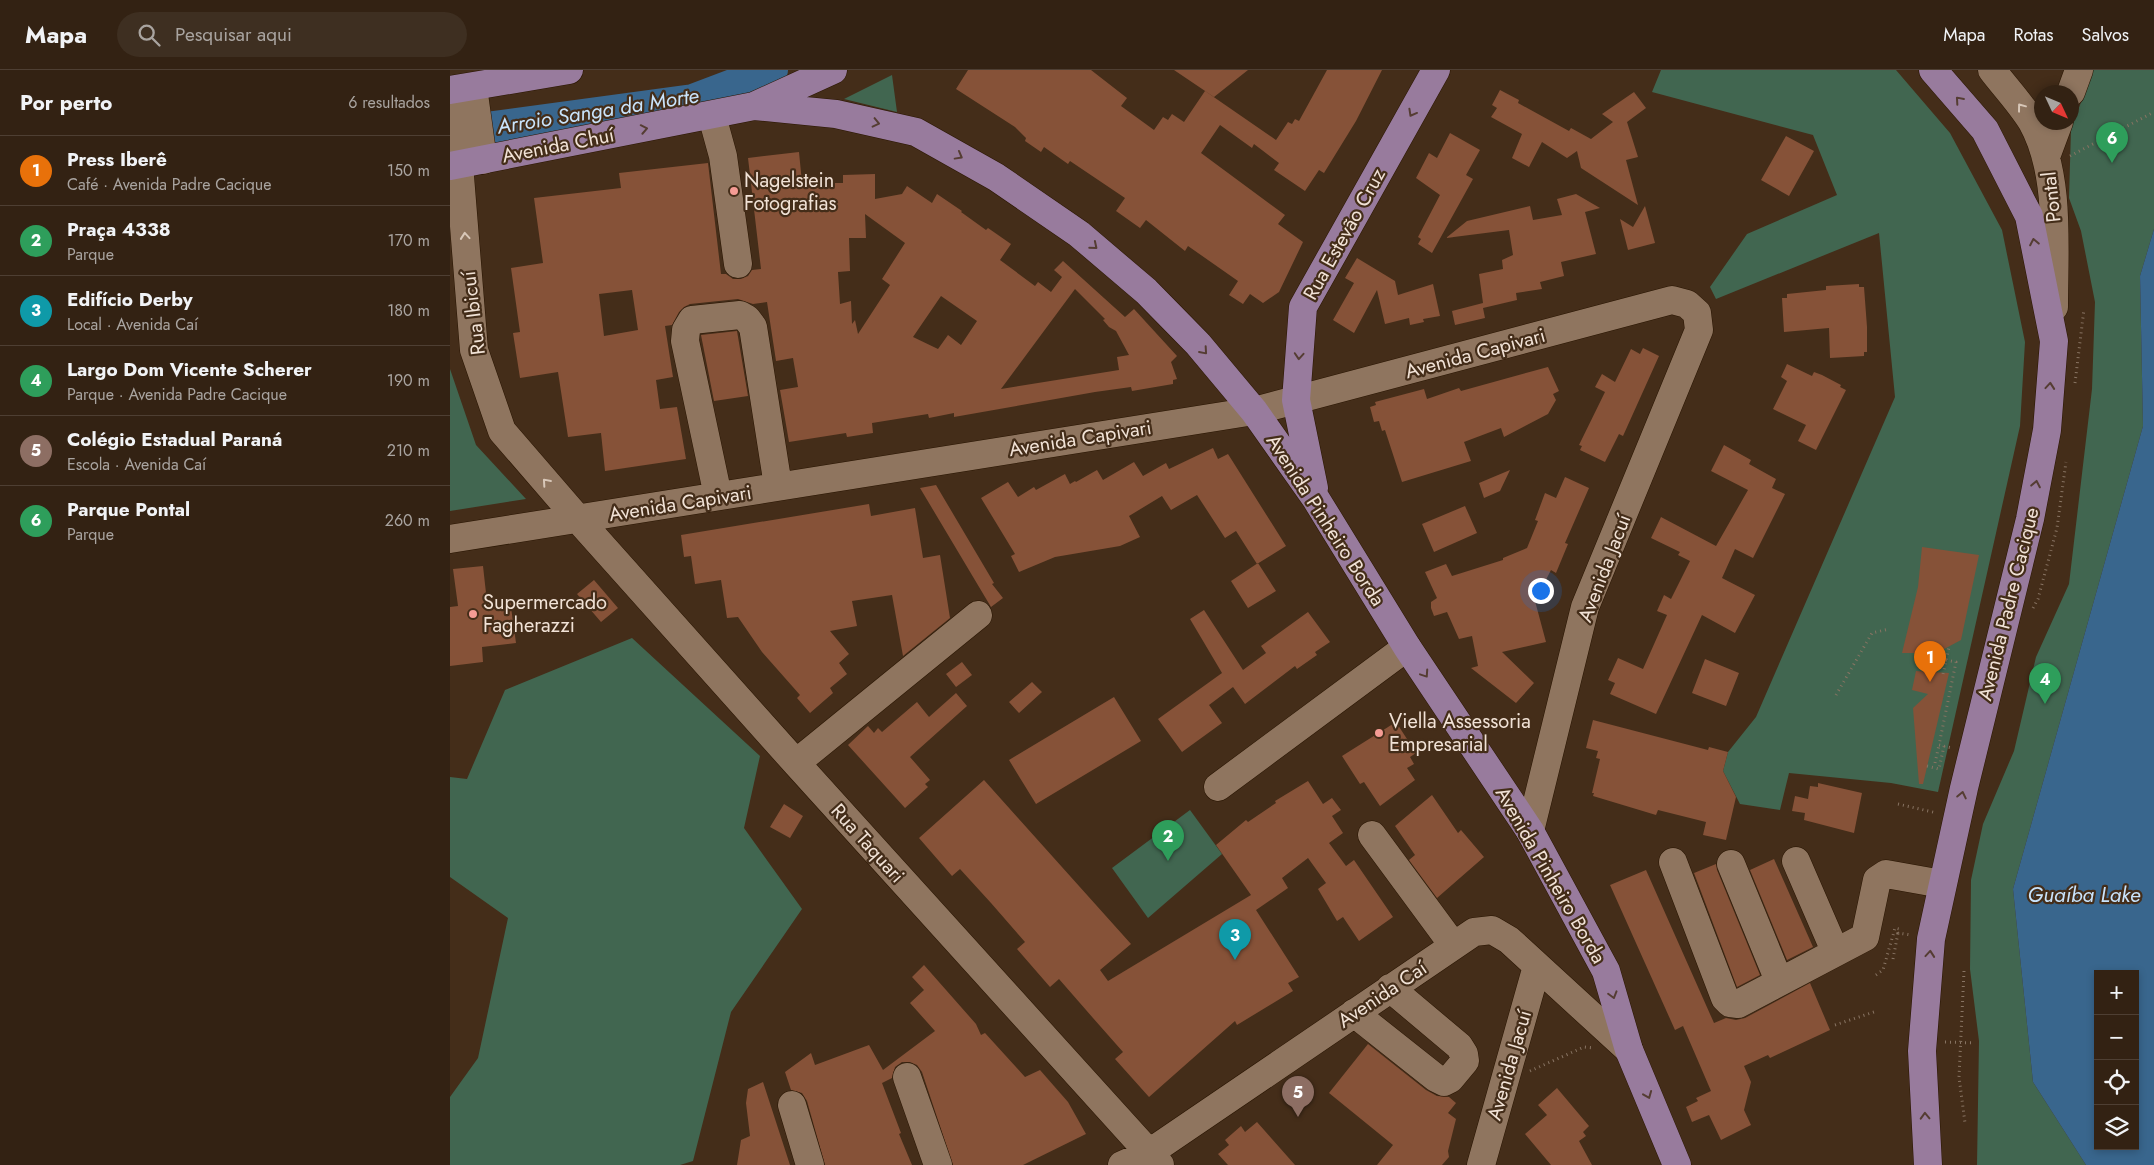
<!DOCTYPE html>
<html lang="pt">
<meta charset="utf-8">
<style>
:root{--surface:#332213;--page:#3e2f21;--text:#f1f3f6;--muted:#a9a4a0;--line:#4e3f33;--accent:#ea580c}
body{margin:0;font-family:Jost,sans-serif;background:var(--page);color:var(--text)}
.controls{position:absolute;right:15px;bottom:15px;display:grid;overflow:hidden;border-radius:0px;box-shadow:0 2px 8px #0003}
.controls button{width:45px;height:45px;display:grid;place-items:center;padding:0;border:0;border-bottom:1px solid var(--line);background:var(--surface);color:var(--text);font:25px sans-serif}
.compass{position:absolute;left:1584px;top:15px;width:45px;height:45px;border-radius:50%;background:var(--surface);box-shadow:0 2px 8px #0003;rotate:134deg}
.you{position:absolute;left:1090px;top:520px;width:18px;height:18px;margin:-12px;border:4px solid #fff;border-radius:50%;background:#1a73e8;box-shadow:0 0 0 8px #1a73e833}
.badge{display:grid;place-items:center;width:32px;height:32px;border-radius:50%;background:var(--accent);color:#fff;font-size:16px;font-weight:700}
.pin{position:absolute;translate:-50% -41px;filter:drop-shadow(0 1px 2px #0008)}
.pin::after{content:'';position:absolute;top:26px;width:18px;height:15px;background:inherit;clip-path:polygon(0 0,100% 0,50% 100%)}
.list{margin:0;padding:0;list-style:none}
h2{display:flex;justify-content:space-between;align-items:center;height:65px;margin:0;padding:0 20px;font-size:21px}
h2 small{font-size:16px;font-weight:400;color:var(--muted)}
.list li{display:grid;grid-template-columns:32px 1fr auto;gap:15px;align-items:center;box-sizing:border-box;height:70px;padding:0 20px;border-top:1px solid var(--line)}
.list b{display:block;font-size:19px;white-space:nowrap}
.list p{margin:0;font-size:16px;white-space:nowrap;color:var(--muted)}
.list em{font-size:16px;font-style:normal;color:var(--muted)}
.icon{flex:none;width:28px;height:28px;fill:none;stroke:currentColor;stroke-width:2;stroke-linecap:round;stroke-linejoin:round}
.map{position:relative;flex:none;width:1704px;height:1095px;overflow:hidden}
header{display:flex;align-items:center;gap:30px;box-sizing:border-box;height:70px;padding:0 25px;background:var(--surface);border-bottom:1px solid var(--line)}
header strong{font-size:24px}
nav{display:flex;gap:28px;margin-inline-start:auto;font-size:18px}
.search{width:350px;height:45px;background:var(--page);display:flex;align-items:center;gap:12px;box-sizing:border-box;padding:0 18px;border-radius:28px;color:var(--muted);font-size:19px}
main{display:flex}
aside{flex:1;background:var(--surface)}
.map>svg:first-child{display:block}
</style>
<header>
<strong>Mapa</strong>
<div class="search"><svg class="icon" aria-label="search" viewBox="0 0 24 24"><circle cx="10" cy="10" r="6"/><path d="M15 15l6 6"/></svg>Pesquisar aqui</div>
<nav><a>Mapa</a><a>Rotas</a><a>Salvos</a></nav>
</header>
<main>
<aside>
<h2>Por perto<small>6 resultados</small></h2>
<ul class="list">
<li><span class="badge" style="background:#e8710a">1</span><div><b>Press Iberê</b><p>Café · Avenida Padre Cacique</p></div><em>150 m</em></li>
<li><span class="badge" style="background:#2e9e5b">2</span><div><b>Praça 4338</b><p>Parque</p></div><em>170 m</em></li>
<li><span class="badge" style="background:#0f9aa8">3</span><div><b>Edifício Derby</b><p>Local · Avenida Caí</p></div><em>180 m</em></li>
<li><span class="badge" style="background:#2e9e5b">4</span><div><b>Largo Dom Vicente Scherer</b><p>Parque · Avenida Padre Cacique</p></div><em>190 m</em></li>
<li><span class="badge" style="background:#8d6e63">5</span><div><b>Colégio Estadual Paraná</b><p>Escola · Avenida Caí</p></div><em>210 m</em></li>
<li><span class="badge" style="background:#2e9e5b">6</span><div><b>Parque Pontal</b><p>Parque</p></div><em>260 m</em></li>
</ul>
</aside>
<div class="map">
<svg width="1704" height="1095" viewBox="0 0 1704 1095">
<rect width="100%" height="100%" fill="#442d19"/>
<!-- green -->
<path fill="#416650" d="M1211,0H1446L1500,63L1552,160L1575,272L1570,356L1488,722L1441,713L1339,703L1330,740L1290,734L1273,701L1278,682L1306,647L1445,327L1429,163L1266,229L1260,217L1297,164L1387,125L1363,65L1202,22Z
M1643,0H1704V159L1690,206L1693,356L1563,819L1583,1012L1636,1095H1527L1529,971L1520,899L1521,810L1533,754L1564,681L1586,587L1619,514L1642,319L1645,232L1631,161L1619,128L1621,59Z
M442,5L447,42L394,29Z
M0,299L26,375L76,429L0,441Z
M182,568L310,686L294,758L352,839L281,942L243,1091L230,1095H0V1027L28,988L58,848L0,807V707L17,709L55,620Z
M740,740L772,784L698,848L662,798Z"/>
<!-- water -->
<path fill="#39668d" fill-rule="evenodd" d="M1704,159V1095H1636L1583,1012L1563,819L1693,356L1690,206ZM1648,904H1685V1076H1648Z"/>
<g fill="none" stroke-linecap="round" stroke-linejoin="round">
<!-- river -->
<path stroke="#39668d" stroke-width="32" d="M0,63L243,30L322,0"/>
</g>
<!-- building -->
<path fill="#865238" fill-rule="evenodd" d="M518,0H641L677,28L671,36L704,60L713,47L718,50L722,44L734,52L755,21L826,70L838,52L842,54L845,49L849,51L877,0H932L906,51L874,103L869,100L855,121L824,100L829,93L804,74L802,78L770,55L751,83L835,145L828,154L853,172L829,222L813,233L800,224L793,234L779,225L788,211L738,176L735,181L696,150L690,158L666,141L675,128L620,91L618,94L594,77L591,82L575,71L576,68L565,57L506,19Z
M724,0H798L764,27Z
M1050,20L1069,30L1068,33L1119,61L1121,58L1141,69L1163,52L1152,44L1184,22L1196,38L1177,52L1188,87L1176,90L1188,135L1131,98L1127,81L1117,88L1092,72L1079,97L1062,88L1072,64L1041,47L1047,38L1042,35Z
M1000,63L1030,80L1016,105L1023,109L982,183L968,174L971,169L968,167L990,125L966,108L979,83L987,88Z
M1336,66L1364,81L1339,126L1311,110Z
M349,82L352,113H393V105L425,104V129L452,124L457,116L482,133L487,124L512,141L511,142L536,160L538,158L561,174L550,190L585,216L588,212L601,222L612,207L604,200L613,191L675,247L684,239L727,286L721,292L727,309L723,310V314L682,321L681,317L645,322L504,347V343L479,348L478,344L422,353L423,363L397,367L396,363L339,372L330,320L348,317L343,288L326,291L317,232L303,234L288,229L240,234L234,237L229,242L222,255L215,256L223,307L206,310L210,339L227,337L236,389L155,401L151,363L118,367L108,302L70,308L63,263L70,262L61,198L93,193L84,128L171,118L169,103L258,93L271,204H276L283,209H291L298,206L302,200L311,199L298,88ZM415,144L455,173L432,209L440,215L408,264L405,250L402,254L401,231L390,234L388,202L400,201L399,168H416ZM625,219L655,249L653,250L659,257L666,261L679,285L667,287L669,300L551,319ZM182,220L188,260L154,266L149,224ZM491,226L527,251L511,275L498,265L488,279L463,267Z
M1126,124L1150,138L1135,142L1146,184L1111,192L1114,206L1090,212L1092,219L1066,223L1067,230L1033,238L1035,248L1005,255L1002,241L1033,233L1029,204L1053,199L1052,190L1063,185L1059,160L996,168L1017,151L1080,136L1083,150L1112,145L1107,129Z
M1195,136L1205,173L1178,180L1170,149L1183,157Z
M907,188L945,211L948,225L983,214L990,246L973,249L974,252L960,255L959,248L935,254L927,220L904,263L883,250L904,213L895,208Z
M1409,214V217H1414L1417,257V282H1414V286L1380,288L1379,258L1334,262L1332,228H1337V224L1376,220V216Z
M287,261L298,326L264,331L251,265Z
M1193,278L1209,286L1173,366L1169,364L1155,392L1130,380L1132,376L1129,375L1155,322L1145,317L1152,304L1165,312L1181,279L1190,284Z
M1337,294L1362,306L1364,302L1372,305L1391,315L1390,317L1396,320L1366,380L1348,371L1356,355L1323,339L1337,311L1331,307Z
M1098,297L1109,321L1103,324L1106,330L1098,344L1054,367L1051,358L1014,372L1021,391L952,412L935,360L932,361L929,351L924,352L920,337L926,335L925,332L974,319L977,329L1009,318L1011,321Z
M1274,375L1301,390L1299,394L1326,409L1322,418L1335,424L1303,488L1285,479L1272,508L1305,525L1285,563L1252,545L1206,644L1160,624L1165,613L1158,610L1168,588L1193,599L1217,545L1207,541L1214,525L1221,529L1240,491L1228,485L1230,482L1201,468L1211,447L1266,476L1298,420L1261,401Z
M763,378L768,389L778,384L836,476L807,494L786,461L775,468L747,425L721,440L712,426L679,446L690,467L670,476L605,487L569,502L561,486L565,484L531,428L558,412L568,427L584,417L586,420L615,404L620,414L625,411L626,412L647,400L653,410L684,392L693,406L716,393L719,399Z
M1060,400L1050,421L1034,428L1029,413Z
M1115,407L1139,418L1115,473L1118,474L1106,503L1101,500L1085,531L1096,572L1052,582L1084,613L1066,633L1021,598L1028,596L1022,566L1009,569L997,542L984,546L981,538V532L987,528L975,502L996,494L1002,506L1053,490V488L1077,478L1088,451L1085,450L1095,423L1106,428Z
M486,415L544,513L542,514L553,528L541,537L470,418Z
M419,434L421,446L465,438L473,488L490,485L500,548L453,586L442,525L402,531L407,556L380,561L399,584L389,593L397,604L380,618L383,623L360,643L347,628L350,625L312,582L288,547L277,548L271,510L245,514L241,486L234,487L231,465Z
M1015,436L1027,463L984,482L972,454Z
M1472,477L1529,485L1511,570L1468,593L1470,583H1452L1468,517Z
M808,493L826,521L798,538L781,511Z
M33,496L37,532L60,530L66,573L32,577L33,592L0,596V537L8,536L3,499Z
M144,510L168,538L151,552L127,524Z
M754,540L793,600L816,583L811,576L858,542L880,572L865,582L867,585L847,599L845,596L795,634L783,617L759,635L772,653L732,682L708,649L772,603L740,549Z
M1255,589L1289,603L1276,636L1242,623Z
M512,592L522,605L506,617L496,604Z
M1466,601L1499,603L1473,714H1469L1463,638L1478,624L1462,620Z
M582,612L592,622L569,643L559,632Z
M506,623L517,636L460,687L480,710L475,714L478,717L455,738L398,675L418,656L424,663L428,658L432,662L467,632L479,647Z
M664,627L691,671L586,734L559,690Z
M1143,650L1258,680L1259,677L1278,682L1273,701L1286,727L1276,770L1253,765L1256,752L1208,740L1206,745L1143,726L1144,723H1142L1150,689L1146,688L1148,681L1136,678Z
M946,652L966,683L960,687L964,694L957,698L965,710L930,736L914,712L910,714L892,686Z
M534,710L681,874L650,900L658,911L801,825L766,775L796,750L798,752L826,733L825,731L858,711L873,734L882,728L891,740L882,746L893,763L879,773L896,796L904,790L943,847L909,871L893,847L887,851L868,819L876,813L858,788L832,808L838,818L806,840L849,907L838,913L843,921L787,955L785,951L699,1027L665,989L673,982L643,948L609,909L600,917L567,879L575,872L541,833L510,799L502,806L469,768Z
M1368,713L1412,723L1404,763L1354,750L1355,743L1342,741L1345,726L1358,729L1360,716L1368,717Z
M982,725L1008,763L1011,760L1034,787L987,828L959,790L965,785L945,756Z
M334,734L353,746L340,768L320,757Z
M1324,789L1363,877L1337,890L1300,800Z
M1266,794L1267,800L1310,905L1287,917L1244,803Z
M1196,800L1264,953L1276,948L1286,950L1295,948L1360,913L1380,960L1320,988L1318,985L1294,996L1301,1012L1294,1040L1301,1055L1271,1070L1259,1045L1242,1052L1236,1037L1248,1031L1246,1028L1261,1021L1233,956L1225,960L1160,815Z
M474,895L526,954L531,965L535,963L575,1007L590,1000L618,1032L636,1064L573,1095H503L472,1002L467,995L460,992H452L445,997L442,1008L432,1013L451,1063L449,1064L462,1095H375L357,1031L352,1023L341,1020L335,1002L361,983L365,995L419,975L433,1000L485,961L460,933L474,920L462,907Z
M918,974L976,1020L987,1026L999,1027L1006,1033L998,1043L1006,1049L998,1081L999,1087L992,1095H927L943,1075L879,1023Z
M313,1012L340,1095H287L291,1070L300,1066L296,1033L298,1019Z
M1107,1018L1139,1056L1133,1062L1136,1066L1129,1071L1142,1095H1101L1075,1064L1097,1045L1088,1035Z
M807,1052L845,1095H778L768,1084L779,1075L775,1070L791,1056L795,1062Z"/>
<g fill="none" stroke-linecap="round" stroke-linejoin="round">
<defs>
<path id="minor" d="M1542,0C1555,17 1571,34 1582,52C1611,104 1604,179 1604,237
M23,17L33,90
M1621,22L1629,0
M0,36L9,94L24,280L52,361L128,449L346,693L710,1095
M262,46L273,86L288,194
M1596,87L1609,52
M268,426L235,271L236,260L242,250L290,245L297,249L303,257L328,416
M0,469L804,341L1222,230L1237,234L1247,243L1249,260L1135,537L1080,761
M346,693L528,545
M768,717L957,577
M922,765L1003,875
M1346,791L1385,881
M1223,792L1275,928L1280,933L1288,934L1415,867L1427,810L1436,804L1492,814
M1281,794L1329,911
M904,943L986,1008L994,1012L1000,1009L1015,991L1014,984L1009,976L940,918
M457,1007L488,1095
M342,1035L360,1095
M672,1095L699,1083L1024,862L1042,860L1059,870L1179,980
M1031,1095L1087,896"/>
<path id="major" d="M0,20L119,0
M304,36L386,44L466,62L546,107L629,164L696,221L748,274L804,341L866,429L957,577L1080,761L1156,901L1179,980L1227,1095
M0,96L304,36L383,0
M864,418L846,330L853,237L986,0
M1478,1095L1472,981L1481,869L1514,718L1580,449L1597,360L1604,271L1579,146L1535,60L1483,0"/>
</defs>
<!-- minor casing -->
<use href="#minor" stroke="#291502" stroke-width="29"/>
<!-- major casing -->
<use href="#major" stroke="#291502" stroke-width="29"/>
<!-- path -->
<path stroke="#887463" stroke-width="3" stroke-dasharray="1 4" stroke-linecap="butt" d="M1620,86L1704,42
M1625,313L1634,239
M1583,538L1588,529L1607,458L1616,392
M1496,590L1506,592L1489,675L1502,678
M1493,604L1499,577
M1386,625L1422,563L1439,559
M1485,693L1489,675
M1477,696L1489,699L1494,676
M1448,734L1487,743
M1443,889L1448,863
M1514,901L1509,1007L1515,1053
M1426,905L1433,900L1445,858L1449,859L1448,863L1461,865
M1385,955L1427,941
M1495,972L1525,973
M1080,1001L1134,977L1144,978"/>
<!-- minor -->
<use href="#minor" stroke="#8f755f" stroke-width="28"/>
<!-- major -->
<use href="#major" stroke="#987b9d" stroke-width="28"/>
</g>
<!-- one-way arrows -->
<defs><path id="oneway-chevron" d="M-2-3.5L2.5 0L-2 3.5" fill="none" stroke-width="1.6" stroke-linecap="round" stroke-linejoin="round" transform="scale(1.25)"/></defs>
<g stroke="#553d33">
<use href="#oneway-chevron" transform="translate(1509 30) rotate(-131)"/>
<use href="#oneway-chevron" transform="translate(962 43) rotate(119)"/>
<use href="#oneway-chevron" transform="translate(426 53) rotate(13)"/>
<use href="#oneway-chevron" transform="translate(194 59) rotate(-11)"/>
<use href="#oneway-chevron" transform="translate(509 86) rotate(29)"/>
<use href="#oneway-chevron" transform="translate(1584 172) rotate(-101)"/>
<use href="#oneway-chevron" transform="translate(644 176) rotate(40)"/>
<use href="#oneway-chevron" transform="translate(754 281) rotate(49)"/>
<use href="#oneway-chevron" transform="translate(849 286) rotate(94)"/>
<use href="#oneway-chevron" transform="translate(1600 316) rotate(-85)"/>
<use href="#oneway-chevron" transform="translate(1586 414) rotate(-79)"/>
<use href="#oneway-chevron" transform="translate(975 604) rotate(56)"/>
<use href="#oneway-chevron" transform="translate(1512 725) rotate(-78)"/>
<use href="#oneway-chevron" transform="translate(1480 884) rotate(-85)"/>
<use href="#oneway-chevron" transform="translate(1163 925) rotate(74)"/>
<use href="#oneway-chevron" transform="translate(1198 1025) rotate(68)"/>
<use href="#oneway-chevron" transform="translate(1475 1046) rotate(-92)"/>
</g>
<g stroke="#d8c7b8">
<use href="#oneway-chevron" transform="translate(1571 37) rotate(-127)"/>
<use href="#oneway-chevron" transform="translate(15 166) rotate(-95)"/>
<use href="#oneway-chevron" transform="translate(96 412) rotate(-131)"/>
</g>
<!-- markers -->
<g fill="#f59c95" stroke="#442d19" stroke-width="2">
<circle cx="284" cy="121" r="5"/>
<circle cx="23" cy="544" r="5"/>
<circle cx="929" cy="663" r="5"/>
</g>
<g text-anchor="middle" stroke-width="4.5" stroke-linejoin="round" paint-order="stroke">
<!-- street labels -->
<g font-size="20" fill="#f1e2d6" stroke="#442d19">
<text transform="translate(108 75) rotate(-11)" y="7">Avenida Chuí</text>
<text transform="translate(1601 127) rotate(-96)" y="7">Pontal</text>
<text transform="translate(894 164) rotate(-61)" y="7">Rua Estevão Cruz</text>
<text transform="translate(23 243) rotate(-97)" y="7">Rua Ibicuí</text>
<text transform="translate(1025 283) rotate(-15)" y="7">Avenida Capivari</text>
<text transform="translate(630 368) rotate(-9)" y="7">Avenida Capivari</text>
<text transform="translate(230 433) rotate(-9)" y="7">Avenida Capivari</text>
<text transform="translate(876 450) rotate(57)" y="7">Avenida Pinheiro Borda</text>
<text transform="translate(1154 498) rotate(-69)" y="7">Avenida Jacuí</text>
<text transform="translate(1558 534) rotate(-76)" y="7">Avenida Padre Cacique</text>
<text transform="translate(418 773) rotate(48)" y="7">Rua Taquari</text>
<text transform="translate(1101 805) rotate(60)" y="7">Avenida Pinheiro Borda</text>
<text transform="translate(932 924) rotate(-34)" y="7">Avenida Caí</text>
<text transform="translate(1059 995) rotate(-74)" y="7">Avenida Jacuí</text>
</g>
<!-- poi labels -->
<g font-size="20" fill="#f1e2d6" stroke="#442d19" text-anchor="start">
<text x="294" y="117">Nagelstein<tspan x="294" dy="23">Fotografias</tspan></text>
<text x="33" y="539">Supermercado<tspan x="33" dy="23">Fagherazzi</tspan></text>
<text x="939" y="658">Viella Assessoria<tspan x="939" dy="23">Empresarial</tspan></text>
</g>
<!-- water labels -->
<g font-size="21" font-style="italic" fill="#c9e4fc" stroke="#442d19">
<text transform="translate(148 41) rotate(-9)" y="7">Arroio Sanga da Morte</text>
<text x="1634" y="832">Guaíba Lake</text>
</g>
</g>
</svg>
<div class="controls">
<button>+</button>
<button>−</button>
<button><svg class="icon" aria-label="locate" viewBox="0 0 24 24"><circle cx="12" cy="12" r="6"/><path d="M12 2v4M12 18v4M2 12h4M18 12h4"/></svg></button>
<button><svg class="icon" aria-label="layers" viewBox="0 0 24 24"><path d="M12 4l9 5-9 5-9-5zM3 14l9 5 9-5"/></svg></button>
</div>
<svg class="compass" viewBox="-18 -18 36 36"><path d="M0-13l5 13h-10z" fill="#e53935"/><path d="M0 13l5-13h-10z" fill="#a9a4a0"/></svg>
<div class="you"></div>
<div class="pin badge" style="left:1480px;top:612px;background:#e8710a">1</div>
<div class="pin badge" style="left:718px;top:791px;background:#2e9e5b">2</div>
<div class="pin badge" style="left:785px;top:890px;background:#0f9aa8">3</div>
<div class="pin badge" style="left:1595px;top:634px;background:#2e9e5b">4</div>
<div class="pin badge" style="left:848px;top:1047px;background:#8d6e63">5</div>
<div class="pin badge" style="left:1662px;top:93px;background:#2e9e5b">6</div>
</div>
</main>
